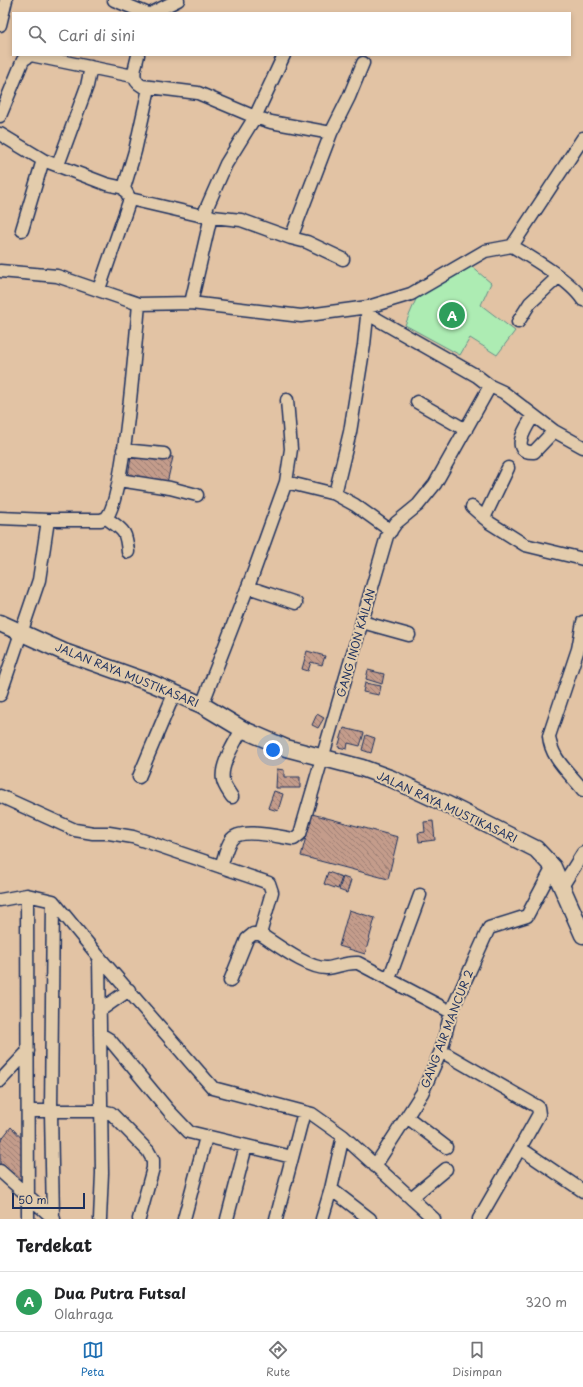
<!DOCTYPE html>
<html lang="id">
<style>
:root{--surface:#fff;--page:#f6f6f6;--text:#202124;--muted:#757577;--line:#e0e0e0;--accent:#1f6fb2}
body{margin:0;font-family:"Playpen Sans",sans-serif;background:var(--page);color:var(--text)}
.scale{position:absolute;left:12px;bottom:10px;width:73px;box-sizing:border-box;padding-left:4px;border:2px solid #1b2f5e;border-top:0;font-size:11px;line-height:14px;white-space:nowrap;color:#1b2f5e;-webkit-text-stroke:3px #e3ccac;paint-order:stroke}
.you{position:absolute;left:273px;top:750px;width:14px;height:14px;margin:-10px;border:3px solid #fff;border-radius:50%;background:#1a73e8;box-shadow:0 0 0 6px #1a73e833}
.badge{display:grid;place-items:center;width:26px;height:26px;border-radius:50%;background:var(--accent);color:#fff;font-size:13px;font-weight:700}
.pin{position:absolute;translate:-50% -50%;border:2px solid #fff;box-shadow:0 1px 4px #0006}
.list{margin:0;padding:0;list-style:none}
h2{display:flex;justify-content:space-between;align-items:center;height:52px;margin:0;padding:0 16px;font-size:17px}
h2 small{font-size:13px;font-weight:400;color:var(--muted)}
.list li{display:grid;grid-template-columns:26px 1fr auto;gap:12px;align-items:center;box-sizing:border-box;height:60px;padding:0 16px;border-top:1px solid var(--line)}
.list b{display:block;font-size:15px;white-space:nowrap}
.list p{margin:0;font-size:13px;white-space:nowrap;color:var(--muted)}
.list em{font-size:13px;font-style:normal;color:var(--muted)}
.icon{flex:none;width:22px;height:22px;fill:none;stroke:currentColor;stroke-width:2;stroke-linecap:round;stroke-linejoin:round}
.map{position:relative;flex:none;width:583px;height:1219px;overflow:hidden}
.search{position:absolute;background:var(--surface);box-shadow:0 2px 6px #0003;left:12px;right:12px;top:12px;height:44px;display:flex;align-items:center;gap:10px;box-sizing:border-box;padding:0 14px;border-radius:0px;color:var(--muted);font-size:15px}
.sheet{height:112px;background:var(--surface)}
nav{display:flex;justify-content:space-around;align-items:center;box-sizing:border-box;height:56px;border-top:1px solid var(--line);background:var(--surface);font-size:11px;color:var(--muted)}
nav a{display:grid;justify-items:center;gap:2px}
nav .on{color:var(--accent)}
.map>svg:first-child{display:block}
</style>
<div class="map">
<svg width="583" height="1219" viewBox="0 0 583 1219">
<defs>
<pattern id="building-back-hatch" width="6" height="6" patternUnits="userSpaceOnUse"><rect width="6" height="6" fill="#c49c8b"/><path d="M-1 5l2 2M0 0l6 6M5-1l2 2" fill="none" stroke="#9e8075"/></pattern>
</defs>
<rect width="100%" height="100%" fill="#e2c3a4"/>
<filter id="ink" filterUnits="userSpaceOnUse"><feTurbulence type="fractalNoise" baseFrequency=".025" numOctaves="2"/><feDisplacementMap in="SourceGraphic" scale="8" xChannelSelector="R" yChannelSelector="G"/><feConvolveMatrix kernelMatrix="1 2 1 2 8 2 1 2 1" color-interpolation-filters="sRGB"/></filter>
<g filter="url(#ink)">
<!-- grass -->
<path fill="#adecb3" stroke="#648e88" d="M471,266L491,283L481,305L515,331L497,355L470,338L460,355L405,325L417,297Z"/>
<!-- building -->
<path fill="url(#building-back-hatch)" stroke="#1b2f5e" d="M132,452L173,457L167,483L128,475Z
M307,651L325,656L322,665L311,662L308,671L302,669Z
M368,670L384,674L382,684L366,679Z
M365,683L381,686L379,695L363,692Z
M317,714L324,718L318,728L312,725Z
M344,728L364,733L360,746L348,743L347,749L338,747Z
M366,735L375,738L371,753L362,750Z
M277,769L284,770V777H300V788H276Z
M274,791L283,794L278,811L268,808Z
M312,814L398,837L388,879L301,856Z
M433,821L435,840L419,842L418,833L425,832L424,822Z
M328,872L342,877L338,889L324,884Z
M343,877L351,880L347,893L339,890Z
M349,910L375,918L365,954L339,946Z
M11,1127L26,1143L24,1188L0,1167V1141Z"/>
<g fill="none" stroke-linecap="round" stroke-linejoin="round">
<defs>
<path id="minor" d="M114,0L146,13
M152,13L178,0
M0,25L6,0
M138,55C136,66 129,79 142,86L198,93L255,117L271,122L331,133
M0,116L23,60L31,55L133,76
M0,134L43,160L106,184L124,188L130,199L99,289
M58,165L87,86L91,67
M124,188L135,151L149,88
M130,199L203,216L241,220L291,238L307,242L343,259
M203,216L226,164L255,117L284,55
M22,230L43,160
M291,238L331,133L349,97L363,63
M512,246L583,138
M0,271L57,276L139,304L191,303L301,316L368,307L411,294L485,251L512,246C532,258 571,281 583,300
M191,303L211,216
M368,314L477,376L490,386
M518,322L530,303L558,277
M417,402L466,430
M533,416C527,426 508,453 534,452L554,431
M123,450L164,454
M119,480L170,488L197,495
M286,482L335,494L355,505L391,531
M335,494L350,432L364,345L368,307
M472,507L490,523L525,545L583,559
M0,518L48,520
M106,518C124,531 126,530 128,552
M484,518L508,468
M248,587L296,603
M362,622L409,635
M583,622L578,649L549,736C551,759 569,772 583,790
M0,695L39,580L48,520H101C103,519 105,519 106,518C124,501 136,336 139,304
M202,705L254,571L286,482L291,449L287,400
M139,777L174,694
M0,796L75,830L93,833H109L133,837L269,883L272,892L260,934C276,944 308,969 327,968C337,967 346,962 358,963L451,1012
M232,797C229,792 224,786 223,780C220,764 235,743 242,729
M221,867C224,858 226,847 231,840C239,827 280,837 294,839L300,834L387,536L396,523L418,505L435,484L490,386L503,392L554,431L583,447
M561,888L583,853
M27,895L28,1219
M0,900L27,895L53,901L99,957L213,1088L312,1114L343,1136L434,1219
M99,957L102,1173L100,1219
M389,979L420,895
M230,981L247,939L253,934H260
M99,1011L129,990
M100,1034L110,1040L169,1111L189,1132L292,1157
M441,1051L538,1107L539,1114L520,1148L583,1191
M0,1081L28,1051
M29,1111H101L111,1113L148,1151L153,1160V1168L139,1219
M407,1117L446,1147
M375,1166L422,1093L441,1051L451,1012L489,928L527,916L553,867
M0,1171L54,1219
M331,1189L370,1219
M411,1198L446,1169
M53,1218L51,1112L53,901
M184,1219L206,1137
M227,1219L246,1146
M276,1219L304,1112
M322,1219L331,1189L343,1136
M479,1219L520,1148"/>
<path id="major" d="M0,623L64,652L151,683L202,705L242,729L286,748L362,768L392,779L446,804L536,849L553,867L583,935"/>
</defs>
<!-- minor casing -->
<use href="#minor" stroke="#1b2f5e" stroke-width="15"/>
<!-- major casing -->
<use href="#major" stroke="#1b2f5e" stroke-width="19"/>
<!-- minor -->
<use href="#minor" stroke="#e3ccac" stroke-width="12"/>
<!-- major -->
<use href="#major" stroke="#e3ccac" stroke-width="16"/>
</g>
</g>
<g text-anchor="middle" stroke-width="4" stroke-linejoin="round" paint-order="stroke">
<!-- street labels -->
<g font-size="11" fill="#1b2f5e" stroke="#e3ccac">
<text transform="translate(356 643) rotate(-74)" y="4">GANG INON KAILAN</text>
<text transform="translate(127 675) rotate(22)" y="4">JALAN RAYA MUSTIKASARI</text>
<text transform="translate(447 807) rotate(25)" y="4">JALAN RAYA MUSTIKASARI</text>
<text transform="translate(447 1029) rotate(-69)" y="4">GANG AIR MANCUR 2</text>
</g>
</g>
</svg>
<div class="scale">50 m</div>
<div class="you"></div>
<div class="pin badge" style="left:452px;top:315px;background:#2e9e5b">A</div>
<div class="search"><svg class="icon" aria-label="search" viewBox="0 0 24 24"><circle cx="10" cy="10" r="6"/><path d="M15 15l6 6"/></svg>Cari di sini</div>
</div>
<section class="sheet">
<h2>Terdekat<small></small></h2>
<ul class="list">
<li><span class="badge" style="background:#2e9e5b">A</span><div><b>Dua Putra Futsal</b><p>Olahraga</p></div><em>320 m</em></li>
</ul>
</section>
<nav>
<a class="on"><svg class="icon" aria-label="map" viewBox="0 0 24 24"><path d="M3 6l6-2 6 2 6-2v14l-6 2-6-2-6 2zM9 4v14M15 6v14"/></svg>Peta</a>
<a><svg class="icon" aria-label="directions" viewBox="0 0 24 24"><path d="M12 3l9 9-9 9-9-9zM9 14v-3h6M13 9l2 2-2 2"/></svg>Rute</a>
<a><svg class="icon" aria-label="saved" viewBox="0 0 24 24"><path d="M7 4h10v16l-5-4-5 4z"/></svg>Disimpan</a>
</nav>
